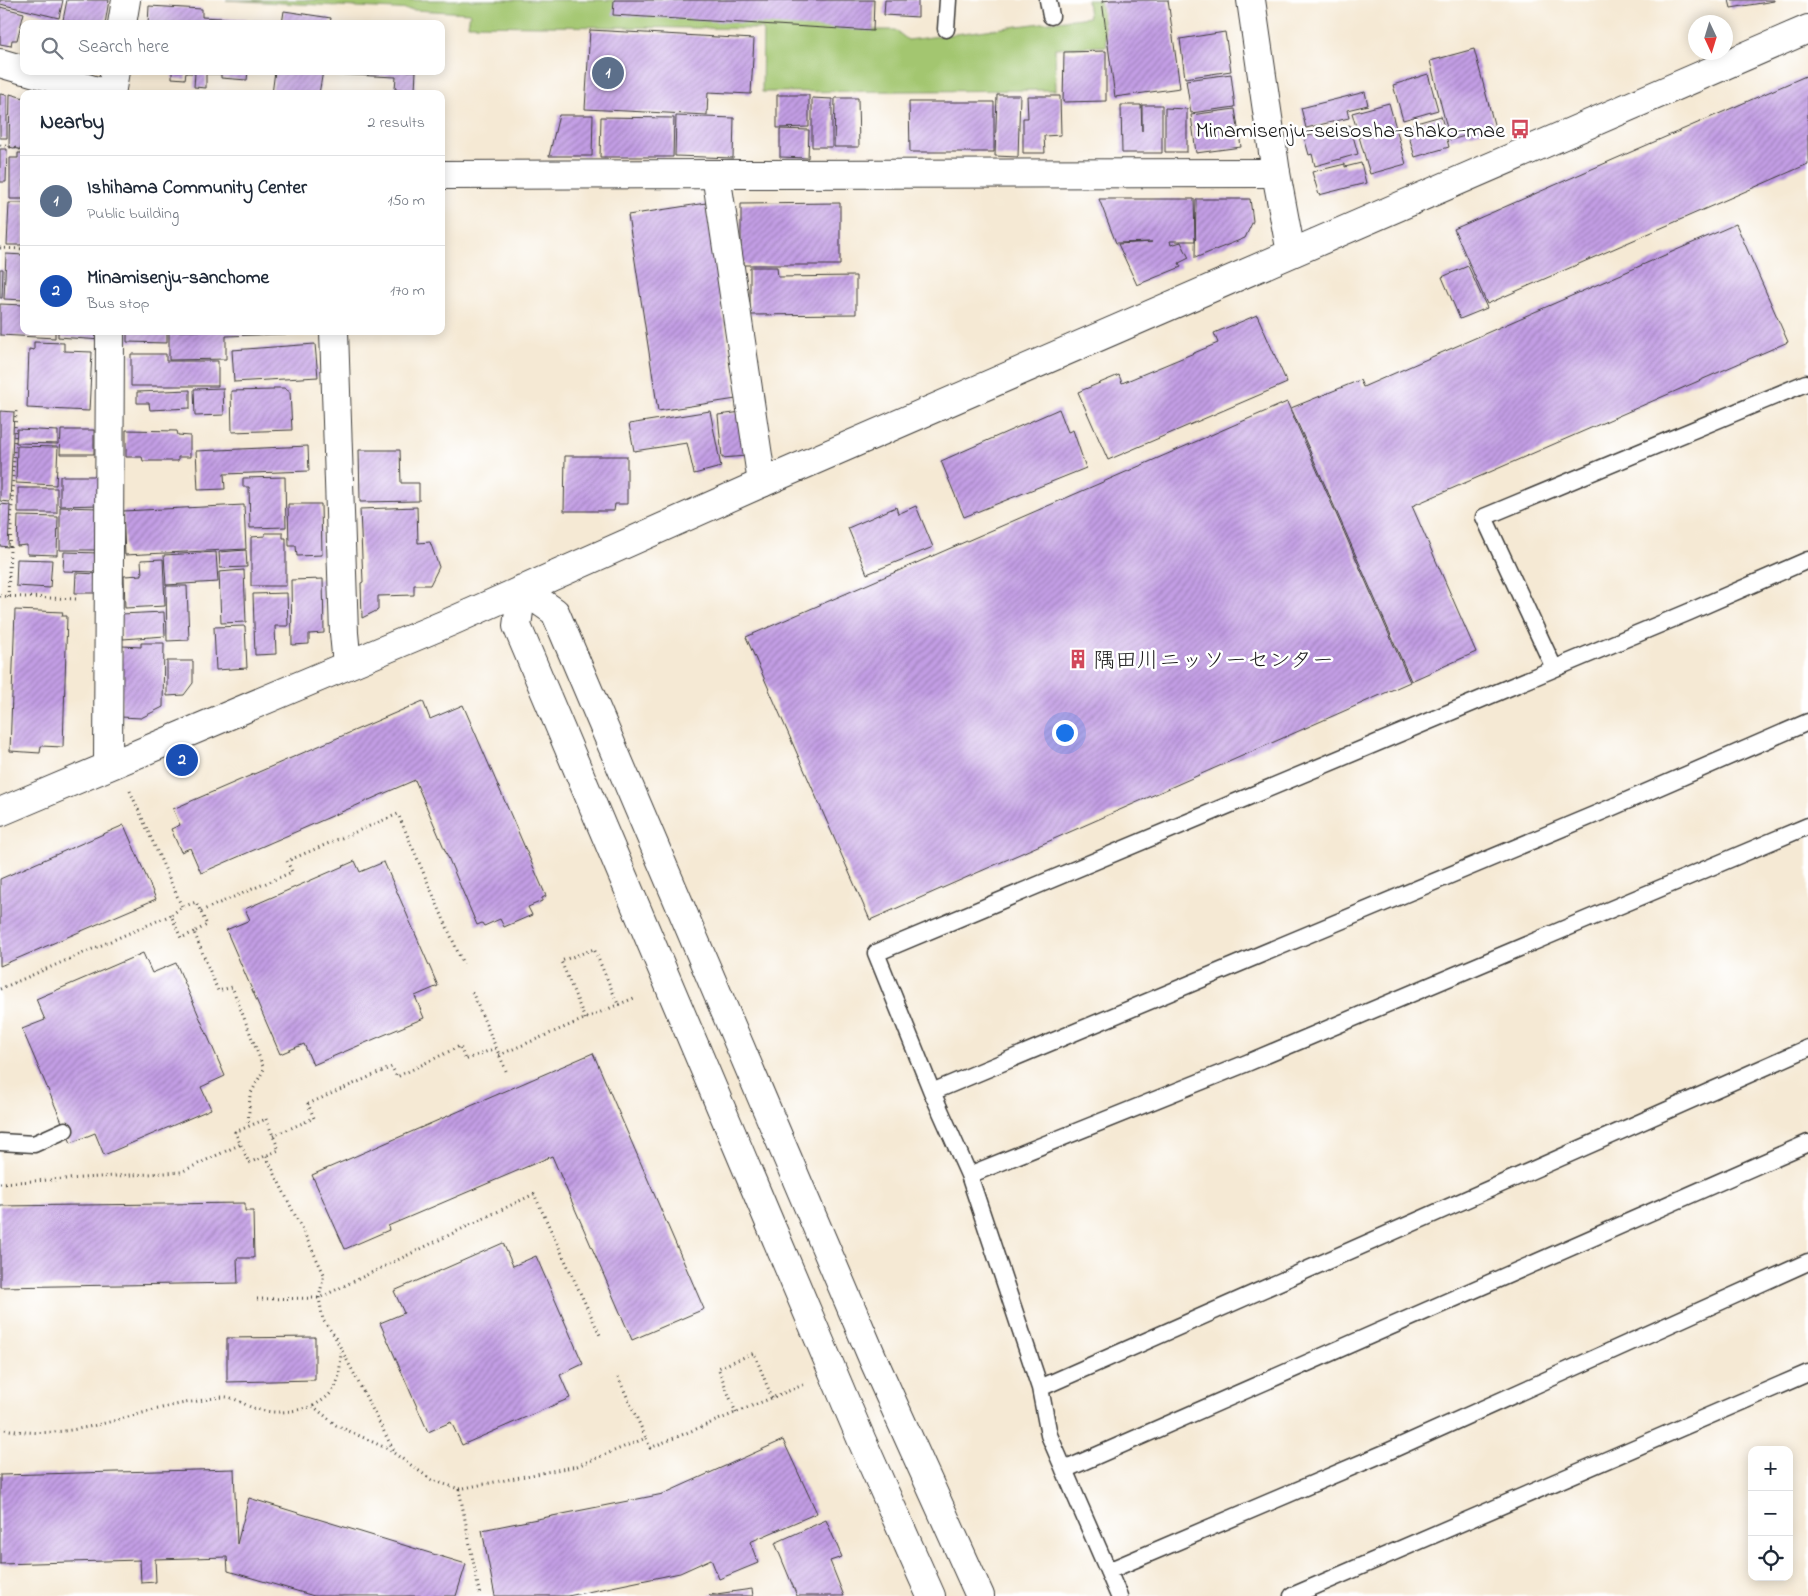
<!DOCTYPE html>
<meta charset="utf-8">
<style>
:root{--surface:#fff;--page:#f2f2f3;--text:#1f2937;--muted:#747a83;--line:#e0e1e3;--accent:#111827}
body{margin:0;font-family:"Indie Flower","Klee One",sans-serif;background:var(--page);color:var(--text)}
.controls{position:absolute;right:15px;bottom:15px;display:grid;overflow:hidden;border-radius:10px;box-shadow:0 2px 12px #0003}
.controls button{width:45px;height:45px;display:grid;place-items:center;padding:0;border:0;border-bottom:1px solid var(--line);background:var(--surface);color:var(--text);font:25px sans-serif}
.compass{position:absolute;left:1688px;top:15px;width:45px;height:45px;border-radius:50%;background:var(--surface);box-shadow:0 2px 12px #0003;rotate:176deg}
.you{position:absolute;left:1064px;top:732px;width:18px;height:18px;margin:-12px;border:4px solid #fff;border-radius:50%;background:#1a73e8;box-shadow:0 0 0 8px #1a73e833}
.badge{display:grid;place-items:center;width:32px;height:32px;border-radius:50%;background:var(--accent);color:#fff;font-size:16px;font-weight:700}
.pin{position:absolute;translate:-50% -50%;border:2px solid #fff;box-shadow:0 1px 5px #0006}
.list{margin:0;padding:0;list-style:none}
h2{display:flex;justify-content:space-between;align-items:center;height:65px;margin:0;padding:0 20px;font-size:21px}
h2 small{font-size:16px;font-weight:400;color:var(--muted)}
.list li{display:grid;grid-template-columns:32px 1fr auto;gap:15px;align-items:center;box-sizing:border-box;height:90px;padding:0 20px;border-top:1px solid var(--line)}
.list b{display:block;font-size:19px;white-space:nowrap}
.list p{margin:0;font-size:16px;white-space:nowrap;color:var(--muted)}
.list em{font-size:16px;font-style:normal;color:var(--muted)}
.icon{flex:none;width:28px;height:28px;fill:none;stroke:currentColor;stroke-width:2;stroke-linecap:round;stroke-linejoin:round}
.map{position:relative;flex:none;width:1808px;height:1596px;overflow:hidden}
.search{position:absolute;background:var(--surface);box-shadow:0 2px 12px #0003;left:20px;top:20px;width:425px;height:55px;display:flex;align-items:center;gap:12px;box-sizing:border-box;padding:0 18px;border-radius:10px;color:var(--muted);font-size:19px}
.panel{position:absolute;background:var(--surface);box-shadow:0 2px 12px #0003;left:20px;top:90px;width:425px;height:245px;border-radius:10px}
.map>svg:first-child{display:block}
</style>
<div class="map">
<svg width="1808" height="1596" viewBox="0 0 1808 1596">
<defs>
<pattern id="building-hatch" width="6" height="6" patternUnits="userSpaceOnUse" patternTransform="scale(1.25)"><rect width="6" height="6" fill="#c39ee5"/><path d="M-1 1l2-2M0 6l6-6M5 7l2-2" fill="none" stroke="#9e80b9"/></pattern>
</defs>
<rect width="100%" height="100%" fill="#fff"/>
<filter id="ink" filterUnits="userSpaceOnUse"><feTurbulence type="fractalNoise" baseFrequency=".02" numOctaves="2"/><feDisplacementMap in="SourceGraphic" scale="10" xChannelSelector="R" yChannelSelector="G"/><feConvolveMatrix kernelMatrix="1 2 1 2 8 2 1 2 1" color-interpolation-filters="sRGB"/></filter>
<filter id="wash" filterUnits="userSpaceOnUse"><feTurbulence type="fractalNoise" baseFrequency=".0096" numOctaves="4" result="noise"/><feDisplacementMap in="SourceGraphic" scale="20" xChannelSelector="R" yChannelSelector="G"/><feGaussianBlur stdDeviation="1.12" result="paint"/><feColorMatrix in="noise" values="0 0 0 0 0 0 0 0 0 0 0 0 0 0 0 0 0 1.4 0 .05"/><feComposite in="paint" operator="in"/></filter>
<g filter="url(#wash)">
<rect width="100%" height="100%" fill="#f5e9d4"/>
<!-- garden -->
<path fill="#a3c670" stroke="#607146" d="M226,0H874L873,30H895L908,40L1089,17L1087,0H1100L1107,46L1055,48L1056,90L762,92L763,29L468,25L470,13Z"/>
<g id="blocks">
<!-- building -->
<path fill="url(#building-hatch)" d="M0,0H63L59,18L0,4Z
M67,0H109L105,24H83L63,20Z
M614,0H874L873,31L613,15Z
M885,0H918V17L884,15Z
M1111,0H1168L1180,88L1115,97L1102,1Z
M1729,0H1774V1L1731,8Z
M149,6L202,9V17L271,21V24H148Z
M0,7L24,13L17,40H12L11,46L0,44Z
M284,11L331,18L330,24H282Z
M590,30L754,39L751,94L708,92L707,115L585,109Z
M1225,32L1231,71L1185,78L1180,39Z
M1474,49L1495,128L1450,140L1430,61Z
M1106,51V101L1063,102L1064,52Z
M172,71H248L247,80L221,78V74H206V88L194,87L195,73H186L185,79L172,78Z
M275,71H323L319,94H272Z
M330,71H416L415,90L395,89L396,77L330,74Z
M1231,74L1235,107L1191,113L1186,80Z
M1428,74L1438,110L1403,120L1393,85Z
M1808,75V164L1487,304L1454,229Z
M1365,92L1368,105L1347,110L1349,118L1306,128L1301,108Z
M0,94L7,95V138H0Z
M10,94L24,98L23,150L9,147Z
M777,95H809V127L777,128Z
M997,95H1020L1018,157L995,156Z
M1027,96H1060L1061,135L1044,136L1045,153H1023V118H1028Z
M812,98L832,99V147H812Z
M835,98H858L859,147H834Z
M909,102H994V152H910Z
M1389,103L1406,164L1370,174L1352,113Z
M1121,105H1141L1142,131V105H1162V153H1122Z
M1165,108L1187,109V152H1165Z
M1235,109L1241,147L1196,153L1191,115Z
M559,115H593L592,156H549Z
M676,116L734,118L733,158L675,156Z
M1441,116L1449,147L1415,157L1406,126Z
M601,117L674,118L673,157H600Z
M1350,125L1358,154L1315,166L1312,154L1309,155L1304,137Z
M780,129L809,130L808,158L780,157Z
M0,149H7L6,182H0Z
M18,153H24V199H10V158H18Z
M1361,163L1366,183L1319,195L1312,172L1345,164V167Z
M1099,199H1194L1195,241H1170L1171,245L1181,242L1189,258L1179,263L1181,267L1137,285L1118,244L1152,242L1116,243Z
M1196,199H1250L1253,221L1245,238L1195,258Z
M9,203H24V245H7Z
M706,203L736,399L658,411L628,215Z
M840,203V265H744V261H741V204Z
M1736,224L1788,342L1412,506L1476,652L1411,681L1291,408L1360,380L1363,387Z
M6,254L24,255V300L4,299Z
M1468,266L1487,308L1460,319L1442,277Z
M750,267H777L778,277L856,276V314L750,315Z
M0,269H3L2,298H0Z
M0,304L24,305V331H55V338L0,335Z
M1257,315L1287,383L1108,460L1078,392L1119,375L1122,383L1218,343L1214,333Z
M58,331H101V340L58,337Z
M127,331H167V343L127,342Z
M169,331H313V333L226,336V359L169,360Z
M34,342L64,343V351L92,352L89,411L27,408L29,349L34,350Z
M315,344L318,377L234,382L232,350Z
M131,354H166V361H218V386H131Z
M223,388L224,415L195,416L194,389Z
M273,388H284L290,392L292,430L232,432L231,391L273,390Z
M190,390V408L150,410L149,403H137V392Z
M1287,402L1410,682L870,920L746,637Z
M1059,409L1068,432L1073,430L1086,468L964,517L941,461Z
M0,411L14,412L10,502L0,501Z
M710,411L721,467L694,474L687,443L634,451L629,424Z
M742,412L746,456L722,458L718,415Z
M17,429L58,431V444L16,443Z
M61,430H94V454H60Z
M126,430L177,431L178,435L190,436V457H178V461H143L142,457H126Z
M17,446L58,447L56,485L16,483Z
M308,446L309,471L224,474L225,489L198,490L196,451Z
M359,450H400L401,483H419V501L360,502Z
M565,456H627V504H615L614,511H564Z
M60,476H100L101,505L60,506Z
M285,477L286,527L250,528L249,487H243V478Z
M18,488H57V513H18Z
M0,504L10,505L8,547L0,546Z
M288,504H321L322,555L297,556L296,546H289Z
M244,505L246,549L125,555L123,511Z
M916,506L933,547L867,574L848,528L896,507L898,514Z
M60,507L100,508L99,550H60Z
M417,507L418,543L430,542L439,567L430,585H414V595L378,596V610L362,618L361,583L363,582L360,509Z
M18,516L58,517L57,555L27,554V545L17,546Z
M265,533H283V538H286V586H251V537L265,536Z
M246,550L247,567L220,568L219,552Z
M64,552L100,553L99,572L63,571Z
M216,552L218,582L166,585L164,555Z
M17,559L52,560L50,588L16,586Z
M163,559L165,606L125,608L124,576L142,575L141,560Z
M244,570L246,622L221,623L219,572Z
M76,573L99,574V593H75Z
M323,579L324,633L309,634V644L292,645L291,580Z
M166,586H187L189,640L167,641Z
M287,593L288,626H275L276,654L255,655L253,594Z
M15,610L63,612L62,616H67L63,747L41,746L40,753L10,751Z
M164,612L165,636L123,639L121,614Z
M245,626L247,668L216,670L214,627Z
M141,643H164L163,707L141,718L121,717L122,646L141,647Z
M167,661H193V683L184,695L167,696Z
M423,701L430,719L463,705L546,896L542,898V901L528,907L532,915L504,927L500,919L484,926L482,923L477,925L415,780L201,873L190,848L181,852L171,829L180,825L173,809Z
M124,825L156,899L0,966V879Z
M355,861L360,872L384,862L438,986L415,996L424,1018L313,1065L304,1044L280,1054L226,930L250,920L245,909Z
M143,953L152,973L176,963L225,1076L201,1087L211,1109L104,1155L95,1133L71,1143L22,1029L45,1020L36,999Z
M593,1053L704,1309L632,1340L552,1156L388,1226L389,1230L345,1249L312,1175Z
M245,1203V1211H253L254,1258H237L238,1283L0,1287V1206Z
M503,1243L513,1266L536,1256L583,1364L560,1375L570,1398L462,1445L451,1422L428,1432L380,1323L404,1313L394,1291Z
M315,1337V1380L227,1382V1338Z
M783,1440L817,1513L750,1542L758,1563L719,1579L711,1559L680,1573L568,1596H495L482,1530L663,1494Z
M234,1469L237,1544L249,1498L466,1564L456,1596H314L228,1571L227,1557L155,1559L156,1582L141,1583L140,1560L0,1564V1475Z
M826,1520L842,1557L830,1561L844,1596H797L775,1543Z
M752,1589L753,1596H710L709,1595Z"/>
</g>
</g>
<g filter="url(#ink)">
<use href="#blocks" fill-opacity="0" stroke="#3d3b38" stroke-width="1"/>
<g fill="none" stroke-linecap="round" stroke-linejoin="round">
<defs>
<path id="service" d="M1048,0L1051,16
M946,29L948,0
M1554,668L1484,517L1806,383
M932,1092L1608,809L1808,722
M0,1142L34,1144L65,1130
M969,1175L1247,1063L1808,826
M1040,1388L1808,1048
M1064,1470L1808,1143
M1108,1571L1387,1452L1808,1262
M1119,1596L1049,1435L1040,1388L969,1175L932,1092L876,953L1689,612L1808,560
M1292,1596L1808,1373"/>
<path id="minor" d="M122,24L126,0
M0,63L24,70
M29,71L107,94
M111,94L115,71
M716,174L762,483
M441,175L716,174L1276,173
M334,331L344,633L347,665
M108,765L110,331"/>
<path id="tertiary" d="M1251,0L1276,173L1291,253
M0,812L450,622L762,483L1808,29
M931,1596L862,1441L517,626L522,589L555,612L873,1359L980,1596"/>
</defs>
<!-- service casing -->
<use href="#service" stroke="#3d3b38" stroke-width="19"/>
<!-- minor casing -->
<use href="#minor" stroke="#3d3b38" stroke-width="30"/>
<!-- tertiary casing -->
<use href="#tertiary" stroke="#3d3b38" stroke-width="30"/>
<!-- path -->
<path stroke="#3d3b38" stroke-width="3" stroke-dasharray="1 4" stroke-linecap="butt" d="M0,145L24,150
M0,248L24,249
M0,596L77,599
M8,597L16,411
M130,791L182,907
M201,911L292,872L287,861L398,814L463,964
M194,932L181,938L171,915L182,907L196,902L207,925L194,932L218,991L232,987L264,1069L250,1095L248,1126
M0,989L171,915
M472,992L507,1073
M585,1019L561,961L594,949L618,1004
M499,1055L634,998
M266,1119L279,1150L249,1163L235,1132Z
M273,1136L314,1118L308,1104L392,1067L397,1077L460,1046L465,1060L496,1048
M266,1156L324,1274L319,1298L323,1320L334,1335L395,1453
M0,1183L181,1172L241,1144
M257,1299L319,1298L534,1194L600,1335
M618,1377L646,1438
M313,1406C340,1391 339,1381 341,1352
M736,1413L718,1368L754,1353L772,1398
M0,1428C68,1444 125,1413 191,1402C202,1401 214,1397 225,1397C234,1397 245,1405 253,1408C274,1415 293,1412 313,1406L336,1425L388,1449L432,1480L459,1489L577,1466L646,1438L650,1448L803,1385
M459,1489L480,1596"/>
<!-- service -->
<use href="#service" stroke="#fff" stroke-width="16"/>
<!-- minor -->
<use href="#minor" stroke="#fff" stroke-width="28"/>
<!-- tertiary -->
<use href="#tertiary" stroke="#fff" stroke-width="28"/>
</g>
</g>
<!-- icons -->
<defs>
<symbol id="bus-bare" viewBox="-9 -9 18 18"><path d="M-5-6H5V4H4V6H2V4H-2V6H-4V4H-5ZM-3.5-4V0h7V-4ZM-3.5 1.2v1.5H-2V1.2ZM2 1.2v1.5H3.5V1.2Z" fill="#d1495b" stroke="#fff" stroke-width="2.5" paint-order="stroke"/></symbol>
<symbol id="building-bare" viewBox="-9 -9 18 18"><path d="M-4-6H4V6H1V3H-1V6H-4ZM-2.5-4.3h1.7v1.8h-1.7ZM.8-4.3h1.7v1.8H.8ZM-2.5-1h1.7V.8h-1.7ZM.8-1h1.7V.8H.8Z" fill="#d1495b" stroke="#fff" stroke-width="2.5" paint-order="stroke"/></symbol>
</defs>
<g fill-rule="evenodd">
<use href="#bus-bare" x="1506" y="115" width="28" height="28"/>
<use href="#building-bare" x="1064" y="645" width="28" height="28"/>
</g>
<g text-anchor="middle" stroke-width="5" stroke-linejoin="round" paint-order="stroke">
<!-- poi labels -->
<g font-size="22" fill="#1c1c1c" stroke="#fff" text-anchor="end">
<text x="1505" y="137">Minamisenju-seisosha-shako-mae</text>
<text x="1093" y="667" text-anchor="start">隅田川ニッソーセンター</text>
</g>
</g>
</svg>
<div class="controls">
<button>+</button>
<button>−</button>
<button><svg class="icon" aria-label="locate" viewBox="0 0 24 24"><circle cx="12" cy="12" r="6"/><path d="M12 2v4M12 18v4M2 12h4M18 12h4"/></svg></button>
</div>
<svg class="compass" viewBox="-18 -18 36 36"><path d="M0-13l5 13h-10z" fill="#e53935"/><path d="M0 13l5-13h-10z" fill="#747a83"/></svg>
<div class="you"></div>
<div class="pin badge" style="left:608px;top:73px;background:#5c6f8a">1</div>
<div class="pin badge" style="left:182px;top:760px;background:#1a4fb4">2</div>
<div class="search"><svg class="icon" aria-label="search" viewBox="0 0 24 24"><circle cx="10" cy="10" r="6"/><path d="M15 15l6 6"/></svg>Search here</div>
<section class="panel">
<h2>Nearby<small>2 results</small></h2>
<ul class="list">
<li><span class="badge" style="background:#5c6f8a">1</span><div><b>Ishihama Community Center</b><p>Public building</p></div><em>150 m</em></li>
<li><span class="badge" style="background:#1a4fb4">2</span><div><b>Minamisenju-sanchome</b><p>Bus stop</p></div><em>170 m</em></li>
</ul>
</section>
</div>
